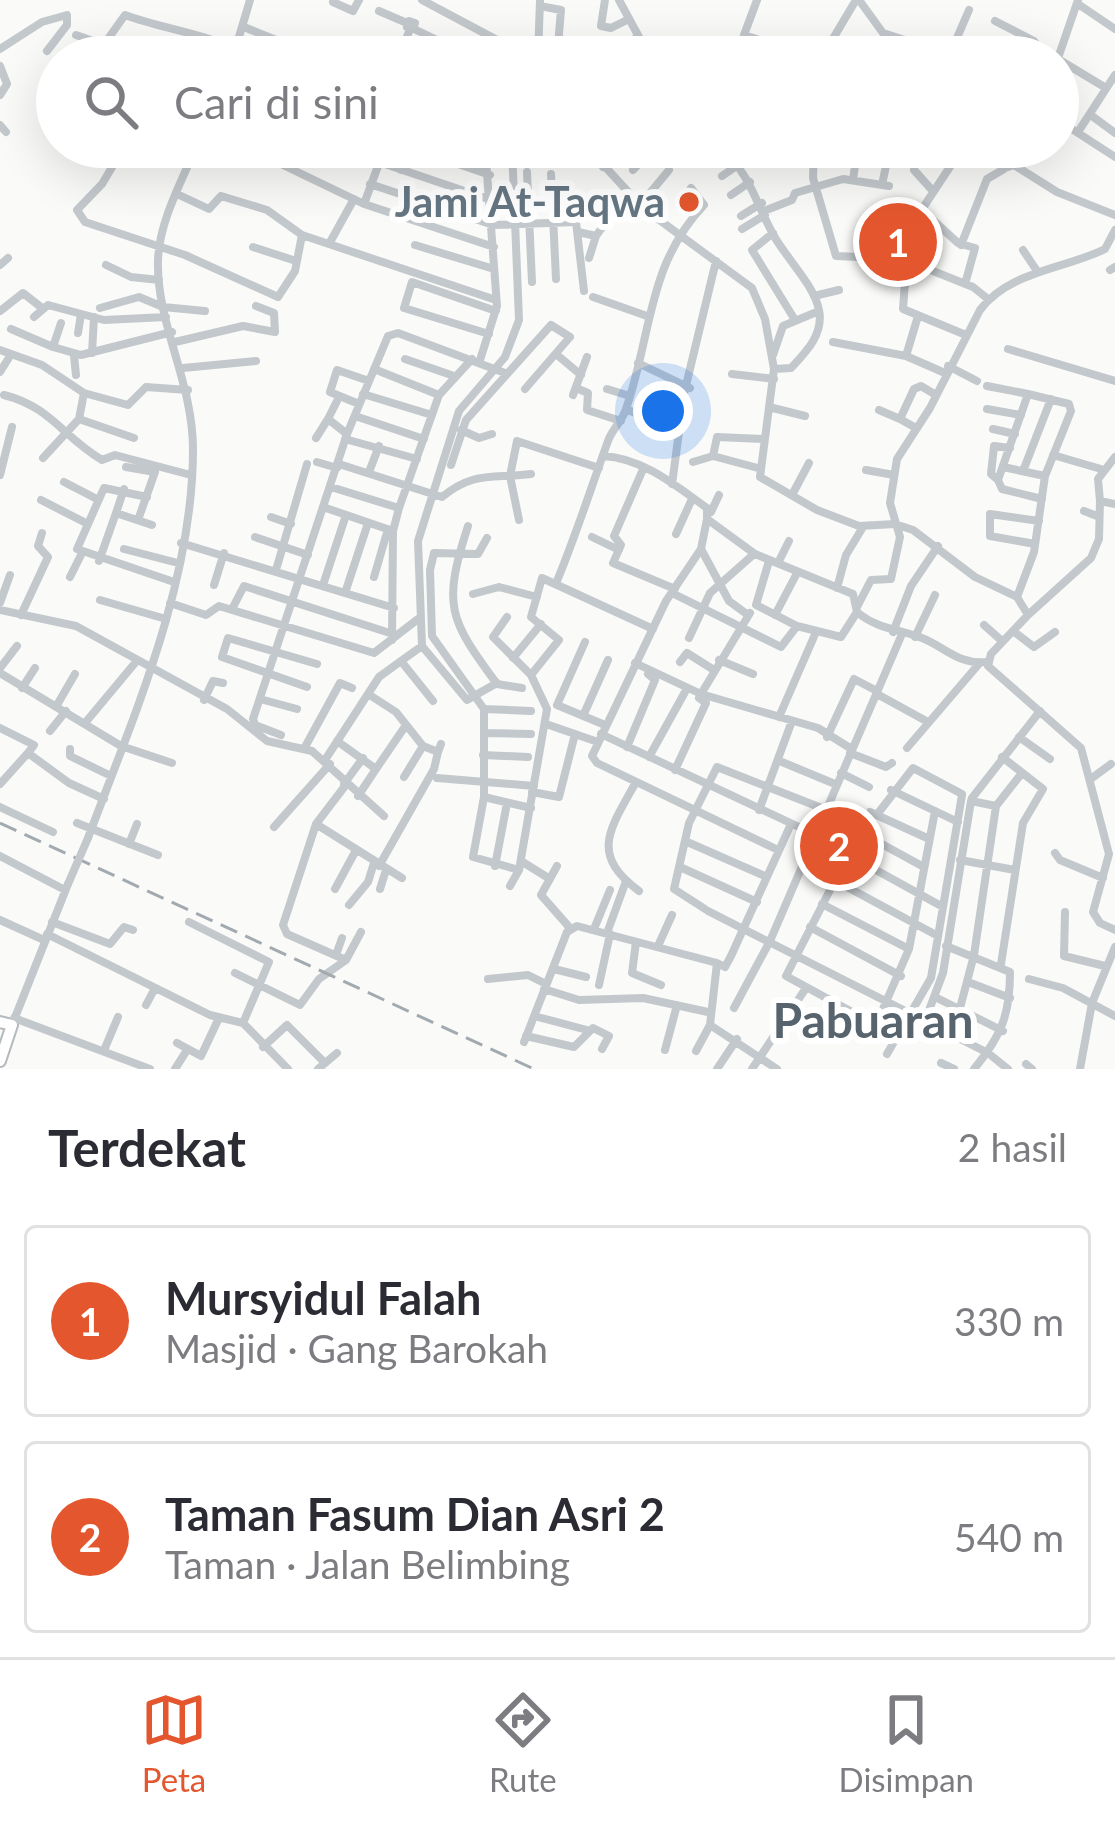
<!DOCTYPE html>
<html lang="id">
<meta charset="utf-8">
<style>
:root{--surface:#fff;--page:#f7f7f7;--text:#2b2b33;--muted:#7c7c81;--line:#e1e1e2;--accent:#e4572e}
body{margin:0;font-family:Lato,sans-serif;background:var(--page);color:var(--text)}
.you{position:absolute;left:663px;top:411px;width:42px;height:42px;margin:-30px;border:9px solid #fff;border-radius:50%;background:#1a73e8;box-shadow:0 0 0 18px #1a73e833}
.badge{display:grid;place-items:center;width:78px;height:78px;border-radius:50%;background:var(--accent);color:#fff;font-size:39px;font-weight:700}
.pin{position:absolute;translate:-50% -50%;border:6px solid #fff;box-shadow:0 3px 12px #0006}
.list{margin:0;padding:0;list-style:none}
h2{display:flex;justify-content:space-between;align-items:center;height:156px;margin:0;padding:0 48px;font-size:51px}
h2 small{font-size:39px;font-weight:400;color:var(--muted)}
.list li{display:grid;grid-template-columns:78px 1fr auto;gap:36px;align-items:center;box-sizing:border-box;height:192px;margin:0 24px 24px;padding:0 24px;border:3px solid var(--line);border-radius:12px}
.list b{display:block;font-size:45px;white-space:nowrap}
.list p{margin:0;font-size:39px;white-space:nowrap;color:var(--muted)}
.list em{font-size:39px;font-style:normal;color:var(--muted)}
.icon{flex:none;width:66px;height:66px;fill:none;stroke:currentColor;stroke-width:2;stroke-linecap:round;stroke-linejoin:round}
.map{position:relative;flex:none;width:1115px;height:1069px;overflow:hidden}
.search{position:absolute;background:var(--surface);box-shadow:0 12px 48px #0002;left:36px;right:36px;top:36px;height:132px;display:flex;align-items:center;gap:30px;box-sizing:border-box;padding:0 42px;border-radius:66px;color:var(--muted);font-size:45px}
.sheet{height:588px;background:var(--surface)}
nav{display:flex;justify-content:space-around;align-items:center;box-sizing:border-box;height:168px;border-top:3px solid var(--line);background:var(--surface);font-size:33px;color:var(--muted)}
nav a{display:grid;justify-items:center;gap:6px}
nav .on{color:var(--accent)}
.map>svg:first-child{display:block}
</style>
<div class="map">
<svg width="1115" height="1069" viewBox="0 0 1115 1069">
<rect width="100%" height="100%" fill="#fafaf8"/>
<g fill="none" stroke-linecap="round" stroke-linejoin="round">
<defs>
<path id="major" d="M0,1022L12,1025L0,1061"/>
</defs>
<!-- major casing -->
<use href="#major" stroke="#b5babe" stroke-width="14"/>
<!-- minor -->
<path stroke="#c3c8cc" stroke-width="8" d="M422,0L529,57
M605,0L601,26L611,28L629,19
M757,0L744,35L813,57
M859,0L883,33L958,57
M333,2L353,11L359,0
M1078,4L1115,29
M540,6L561,10L557,57
M379,11L407,23
M409,21L415,23L413,29L407,27Z
M995,21L1034,41L1044,55
M244,27L318,57
M414,29L435,39
M76,35L138,57
M105,43L125,15C163,29 200,32 236,50
M0,49L42,22L67,15V25L47,51
M611,50L639,37L619,0
M447,51L452,57
M950,54L969,10
M181,57L192,35
M233,57L250,0
M344,57H359
M399,57L410,29
M538,57L540,0
M822,57L856,0
M892,57L895,37
M1058,58L1078,0
M1058,59L1106,88
M0,66L7,84L0,95
M1092,116L1115,133
M1058,120L1115,157
M0,125L6,132
M1078,132L1115,75
M124,147L102,184L77,210L85,222L185,255L278,297L295,271L302,235
M409,147L490,175
M587,147L643,208L752,288L765,319L774,369L760,477L817,510L859,526L895,524L913,530L975,577L1017,597L1028,615L991,654L988,666L1081,748L1109,854L1093,912L1100,923L1115,930
M721,147C753,179 754,200 774,236C787,259 814,285 819,310C824,334 806,352 791,368L774,369
M800,147L857,151L853,180
M963,147L909,229L903,309L966,335
M974,147L1005,168L1014,165L1057,192L1115,215
M814,150L813,178L836,256L903,259L973,287L988,299
M705,161L722,148
M379,162L491,200
M1014,164L1029,147
M283,165L364,204L494,247
M603,167L625,147
M401,170L409,147
M633,170L655,147
M914,170L932,190
M527,172L532,282
M551,174L556,279
M722,176L738,165
M370,184L493,225L576,222L584,291
M882,185L887,161L899,147
M177,194L209,209L221,196L267,210L302,235L496,300
M731,195L750,182
M364,204L385,147
M640,205L669,170
M764,211L792,200L795,193L843,179L889,186
M923,211L958,243L975,248L965,284
M741,216L762,203
M742,229L765,215
M578,232L596,236L589,258
M773,233L752,250L795,320
M596,236L627,193
M329,244L354,199
M415,245L494,269
M961,245L987,179L1004,169
M253,247L296,261
M1023,250L1037,271
M0,265L8,258
M106,265L131,277L159,280
M1110,270L1115,267
M814,296L839,290
M593,297L647,316
M100,308L139,297L163,307L205,311
M0,311L23,293L42,308
M34,317L48,305L104,320L166,317
M11,329L53,347L61,323
M78,333L81,314
M489,334L404,308L412,282L496,311
M175,342L243,326L275,332L274,313L256,306
M833,342L906,356L945,373
M53,347L81,355L172,332
M1008,349L1115,381
M0,350L42,365L84,393L128,405L146,387L188,390
M92,353L94,317
M556,354L581,375
M773,355L783,326L819,311
M74,356L76,375
M906,356L918,316
M405,359L454,376
M480,360L497,306L485,147
M638,363L690,388
M948,366L977,381
M183,368L256,361
M374,369L439,395
M0,372L10,356
M732,374L774,379
M987,386L1028,394
M576,388L588,393L587,410L621,421
M607,389L630,396
M84,393L79,419L134,438
M363,394L432,415
M4,395C51,407 62,436 102,460L115,455L191,475
M573,395L587,357
M337,401L328,419L347,434
M359,404L330,392L337,370L369,381
M769,407L805,416
M626,409L679,432L672,484
M987,409L1021,415
M879,410L900,419
M358,417L424,439
M676,427L716,261
M916,428L900,419L914,389L921,386L936,395
M993,429L1015,434
M461,430L479,438L492,434
M316,438L328,419
M345,439L417,459
M1053,455L1101,469
M603,456C643,458 676,486 707,508V519L755,554L853,594L857,612C877,629 898,629 922,638C945,647 958,665 987,662
M713,456L717,437L763,439
M43,458L79,419
M317,462L337,468
M693,462L713,456L758,468
M339,464L442,497C474,471 491,479 531,474
M451,465L466,420L551,325L570,337L525,389
M126,467L155,472L138,520
M644,467L614,536L621,545L613,563L675,589
M1003,467L1045,476L1071,411L1069,404L1028,394L998,480L1002,489L1042,499
M866,470L894,475
M1023,471L1051,399
M369,472L379,446
M0,475L12,427
M998,480L991,474L994,446L1010,448
M64,482L95,498
M331,487L399,508
M792,495L809,463
M147,497L104,488L77,549L174,582
M41,500L86,523
M1100,501L1098,479L1115,457
M323,507L393,531
M1084,511L1097,516
M711,512L719,495
M116,513L124,489
M271,517L291,524
M707,519L701,549L666,601L592,756L597,763L778,850
M519,520L510,476L517,441L599,468
M468,526C442,606 449,619 497,684L522,688
M676,534L692,499
M255,537L308,555
M592,537L619,550
M487,538L478,554L434,553L430,570L432,636L484,709V797L473,857L519,870
M181,543L394,608
M1035,544L990,536V514L1039,521
M124,549L178,563
M701,549L729,601L748,615
M99,561L116,513L152,525
M769,561L756,605L797,626L841,637L857,612
M778,563L789,541
M276,570L307,464
M70,577L81,555
M374,577L388,529
M557,581C576,535 591,488 608,441C612,429 622,422 626,409C652,334 647,265 704,205L691,188
M214,585L224,553
M323,585L346,515
M837,588L846,555L863,527
M345,593L368,523
M672,593L781,647L797,626
M473,594L499,587L537,597
M1017,597L1034,552L1045,476
M100,600L166,619
M0,603L10,575
M170,603L206,615L219,606L374,653L418,619
M857,607L871,580L891,579L900,537L890,503L897,459L930,408L980,310C1009,271 1065,269 1105,249L1115,230
M232,609L244,586L393,634
M0,610L76,626L227,709L267,741L312,751L384,816
M21,615L48,557L38,546L42,533
M775,615L796,575
M1028,615L1091,558L1099,539L1100,501L1115,504
M507,617L493,637L531,675L547,709L519,870L510,886
M984,625L1002,641
M1013,631L1034,647L1055,632
M893,632L911,586L938,546
M915,637L935,595
M689,638L710,593L754,554
M392,640L393,531L399,508L439,395L472,359
M422,646L401,661L433,701
M513,658L541,624
M719,660L753,674
M680,662L687,653L714,670
M635,663L701,694L818,728L850,748
M0,668L17,646
M0,673L121,746L172,763
M531,675L559,640L531,617L542,578L653,629
M497,683L467,700L422,646L418,541L459,411L505,357L519,320L512,147
M307,687L222,657L228,638L317,664
M22,688L35,668
M368,694L396,712L423,746L438,752L441,744
M701,694L750,613
M877,694L928,722
M260,699L297,709
M204,700L213,681L223,683
M57,705L75,674
M557,705L585,642
M557,705L605,725
M484,709L531,711
M583,716L608,660
M779,717L816,632
M85,723L135,663
M546,724L598,742
M0,728L34,745L28,753L69,783L104,799
M50,731L66,711
M484,733L531,734
M601,734L816,835
M281,735L255,725L253,719L347,434L388,336L398,333L505,373
M827,737L854,679L877,691
M1019,737L1050,759
M337,741L376,769L404,728
M305,747L340,683L352,688
M627,747L655,680L648,674
M907,748L978,665
M70,749V756L111,776
M850,753L886,767L892,763
M483,755L528,757
M649,757L685,692
M325,760L379,677L401,661
M782,762L835,784
M675,770L706,703L699,698
M841,773L869,787
M404,777L423,746
M437,778L534,786
M1092,778L1111,764
M636,782C610,829 589,854 639,891
M0,784L27,754
M344,784L363,758
M345,786L316,824L283,925L287,934L346,960
M891,790L958,822
M532,792L559,797L575,734
M358,796L376,769
M484,797L531,808
M972,798L1040,711
M971,801L996,806
M0,807L53,832
M759,810L792,721
M879,812L913,768L962,794
M77,823L158,855
M316,824L402,878
M274,827L330,764
M858,831L922,866
M88,838C134,715 193,583 193,449C193,382 156,323 158,260C159,222 182,181 196,147
M927,838L870,812L786,976L876,1025L909,949L935,811
M685,841L767,877
M129,844L137,824
M1055,853L1060,860L1103,878
M847,854L943,907
M0,856L65,890
M960,860L1015,870
M521,861L550,879
M379,866L434,769L438,752
M495,866L507,803
M557,866L541,895L570,928
M680,867L757,902
M834,880L938,936
M335,889L355,852
M380,889L386,870
M822,904L909,949
M349,905L368,882L374,863
M705,909L674,889L689,823L717,767L842,816
M708,911L988,1053L1008,1069
M1065,912L1064,956L1105,966
M0,920L44,940
M52,922L110,944L124,927L133,930
M189,922L269,962L243,1023
M810,927L901,976
M594,929L610,890
M607,933L626,881
M47,934L210,1015L243,1023L288,1069
M636,942L632,973L661,985
M658,946L672,915
M946,946L1010,972C1010,1014 1002,1035 974,1069
M336,955L342,938
M717,963L725,967L731,956L791,824
M1001,964L1023,823L1043,789L1002,757
M554,969L586,977
M235,973L300,1005L319,979L346,960L361,932
M488,979L528,975L546,984
M1029,979L1063,988L1115,1016
M968,982L1010,998
M599,985L610,934
M544,989L579,1000L643,998L708,1012
M935,997L1003,1031
M146,1005L155,988
M734,1008L770,941L902,634
M960,1008L974,955L996,806L1022,773
M534,1016L587,1030
M14,1018L150,1069
M925,1021L943,973L971,801
M12,1025L68,884
M710,1025L777,1069
M526,1036L574,1047L593,1028L609,1036L602,1049
M524,1042L567,932L577,926L717,963L710,1025L696,1051
M177,1043L201,1056L219,1018
M263,1047L287,1025L325,1063
M105,1048L118,1017
M665,1050L677,1005
M887,1054L931,978L962,795
M941,1063L954,1069
M1026,1064L1032,1069
M175,1069L187,1050
M318,1069L337,1053
M717,1069L737,1039
M752,1069L806,988
M1080,1069L1092,1003L1115,947"/>
<!-- major -->
<use href="#major" stroke="#fff" stroke-width="10"/>
<!-- rail -->
<path stroke="#a2aab0" stroke-width="3" stroke-dasharray="18 9" stroke-linecap="butt" d="M0,823L534,1069"/>
<!-- minor-bridge -->
<path stroke="#c3c8cc" stroke-width="8" d="M68,884L88,838"/>
</g>
<!-- markers -->
<circle fill="#e4572e" stroke="#fff" stroke-width="4.5" cx="689" cy="202" r="12"/>
<g text-anchor="middle" stroke-width="12" stroke-linejoin="round" paint-order="stroke">
<!-- poi labels -->
<g font-size="42" font-weight="bold" fill="#657683" stroke="#fff" text-anchor="end">
<text x="665" y="217">Jami At-Taqwa</text>
</g>
<!-- quarter labels -->
<g font-size="48" font-weight="bold" fill="#57646e" stroke="#fff">
<text x="873" y="1038">Pabuaran</text>
</g>
</g>
</svg>
<div class="you"></div>
<div class="pin badge" style="left:898px;top:242px">1</div>
<div class="pin badge" style="left:839px;top:846px">2</div>
<div class="search"><svg class="icon" aria-label="search" viewBox="0 0 24 24"><circle cx="10" cy="10" r="6"/><path d="M15 15l6 6"/></svg>Cari di sini</div>
</div>
<section class="sheet">
<h2>Terdekat<small>2 hasil</small></h2>
<ul class="list">
<li><span class="badge">1</span><div><b>Mursyidul Falah</b><p>Masjid · Gang Barokah</p></div><em>330 m</em></li>
<li><span class="badge">2</span><div><b>Taman Fasum Dian Asri 2</b><p>Taman · Jalan Belimbing</p></div><em>540 m</em></li>
</ul>
</section>
<nav>
<a class="on"><svg class="icon" aria-label="map" viewBox="0 0 24 24"><path d="M3 6l6-2 6 2 6-2v14l-6 2-6-2-6 2zM9 4v14M15 6v14"/></svg>Peta</a>
<a><svg class="icon" aria-label="directions" viewBox="0 0 24 24"><path d="M12 3l9 9-9 9-9-9zM9 14v-3h6M13 9l2 2-2 2"/></svg>Rute</a>
<a><svg class="icon" aria-label="saved" viewBox="0 0 24 24"><path d="M7 4h10v16l-5-4-5 4z"/></svg>Disimpan</a>
</nav>
